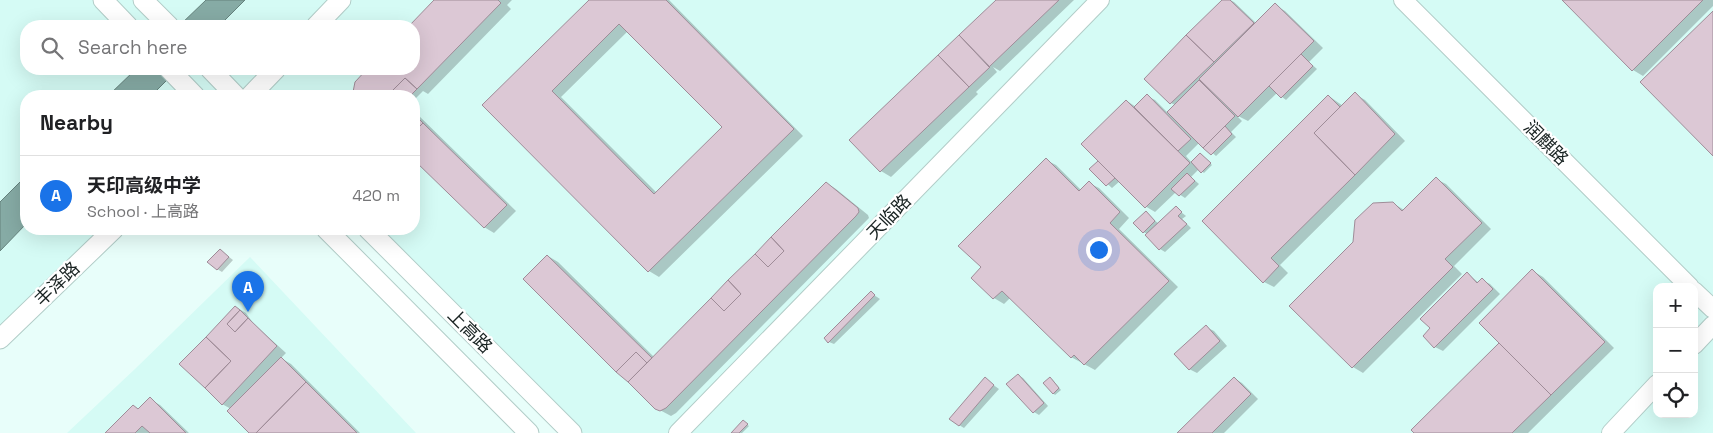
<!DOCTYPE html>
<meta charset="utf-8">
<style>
:root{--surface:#fff;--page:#f2f2f2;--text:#202124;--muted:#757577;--line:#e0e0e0;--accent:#1a73e8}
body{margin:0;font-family:"Space Grotesk","Noto Sans SC",sans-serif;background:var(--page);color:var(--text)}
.controls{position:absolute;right:15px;bottom:15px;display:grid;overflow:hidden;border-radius:10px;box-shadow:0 5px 20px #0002}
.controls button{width:45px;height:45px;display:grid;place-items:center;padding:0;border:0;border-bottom:1px solid var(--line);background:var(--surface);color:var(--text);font:25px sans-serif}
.you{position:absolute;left:1098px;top:249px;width:18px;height:18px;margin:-12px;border:4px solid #fff;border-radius:50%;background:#1a73e8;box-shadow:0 0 0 8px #1a73e833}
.badge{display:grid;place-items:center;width:32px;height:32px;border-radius:50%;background:var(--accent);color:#fff;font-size:16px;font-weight:700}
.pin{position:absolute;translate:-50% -41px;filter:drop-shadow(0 1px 2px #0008)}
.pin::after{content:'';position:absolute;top:26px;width:18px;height:15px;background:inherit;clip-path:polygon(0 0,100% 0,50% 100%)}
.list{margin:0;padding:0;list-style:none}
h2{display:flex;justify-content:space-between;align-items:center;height:65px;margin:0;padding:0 20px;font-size:21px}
h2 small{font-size:16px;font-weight:400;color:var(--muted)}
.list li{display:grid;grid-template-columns:32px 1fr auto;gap:15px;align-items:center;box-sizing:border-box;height:80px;padding:0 20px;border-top:1px solid var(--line)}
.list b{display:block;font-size:19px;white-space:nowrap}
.list p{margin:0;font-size:16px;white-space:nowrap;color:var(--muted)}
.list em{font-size:16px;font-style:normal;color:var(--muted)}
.icon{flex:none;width:28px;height:28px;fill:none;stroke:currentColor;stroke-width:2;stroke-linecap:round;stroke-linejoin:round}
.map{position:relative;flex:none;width:1713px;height:433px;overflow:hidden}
.search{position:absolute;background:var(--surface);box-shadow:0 5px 20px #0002;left:20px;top:20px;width:400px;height:55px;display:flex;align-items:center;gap:12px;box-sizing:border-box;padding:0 18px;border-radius:20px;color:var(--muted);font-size:19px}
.panel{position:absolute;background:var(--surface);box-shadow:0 5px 20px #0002;left:20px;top:90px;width:400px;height:145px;border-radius:20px}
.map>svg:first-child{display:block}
</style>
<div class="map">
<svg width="1713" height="433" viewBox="0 0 1713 433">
<rect width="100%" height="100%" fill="#e8fefa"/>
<!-- built -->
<path fill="#d5fbf5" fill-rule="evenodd" d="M0,0H1713V433H572L368,229H414V96H26V229H113L0,338ZM26,26H414V69H26ZM1657,287H1694V414H1657Z
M250,257L416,433H67L136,368Z"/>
<!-- water -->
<path fill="#86aba5" stroke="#65827d" d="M206,0H245L219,26H179Z
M136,69H178L151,96H108Z
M26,176V224L0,251V202Z"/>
<!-- shadow -->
<path fill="#0003" fill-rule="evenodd" d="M436,0H512L507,5L511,9L428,94L423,91L414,100V96H356L354,92L356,82L369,69H414V26H411Z
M591,0H669L803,136L659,277L649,271L484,105ZM628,31L724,127L657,193L561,97Z
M998,0H1074L1000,71L993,67L997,72L976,92L978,94L891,177L881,171L851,140Z
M1224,0H1230L1234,2L1256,23L1275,5L1285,11L1323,48L1309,62L1317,69L1286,100L1277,93L1248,121L1236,115L1242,121L1231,132L1236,137L1216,156L1200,142L1186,156L1192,163L1203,156L1212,165L1204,173L1199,169L1191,177L1199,184L1185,198L1176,192L1155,212L1145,206L1120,181L1112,188L1091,169L1098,163L1127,101L1136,107L1147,96L1155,100L1168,113L1175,105L1171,103Z
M1564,0H1713V6L1643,76L1633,70Z
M1355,94L1365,100L1405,141L1280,265L1288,273L1274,287L1264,282L1204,221L1329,96L1343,106Z
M414,111L516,211L494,233L484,227L414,157Z
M1046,160L1056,165L1081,190L1089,183L1099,188L1129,218L1119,229L1178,287L1095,370L1071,357L1011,297L1004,304L994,298L972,278L983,267Z
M1436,179L1446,184L1491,229L1454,266L1462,274L1363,373L1353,367L1393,203L1404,210Z
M826,183L836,189L868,215L869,218L676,413L671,416L656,408L548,256L558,262L654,357Z
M1176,208L1186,216L1182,219L1191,228L1165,252L1160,249L1148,234L1143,232L1146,213L1159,224Z
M220,250L233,260L222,272L217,269Z
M1533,271L1543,277L1614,348L1528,433H1416L1501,343Z
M1468,274L1479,283L1482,280L1490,284L1500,294L1443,351L1435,347L1432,328Z
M871,293L880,299L834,344L829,342Z
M236,307L246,313L253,323L286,353L281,358L291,364L360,433H251L231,409L222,404Z
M1206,327L1214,331L1227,346L1197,373L1189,369Z
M1018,375L1023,378L1048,406L1039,415L1034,412Z
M1234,378L1242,383L1258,399L1224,433H1179Z
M985,379L999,389L964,428L959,425Z
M1052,379L1061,390L1055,395L1053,393Z
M150,399L160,405L189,433H107L134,406L140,410Z
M745,423L749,426L742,433H733Z"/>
<!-- building -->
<path fill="#dcc8d5" stroke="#9f8c98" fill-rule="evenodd" d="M434,0H498L501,3L417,89L405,78L391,92L396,96H355L353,92L355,82L367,69H414V26H409Z
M589,0H666L794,129L648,272L482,105ZM619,24L722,127L654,194L552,91Z
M996,0H1059L989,67L959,35Z
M1222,0H1230L1254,23L1214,62L1186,35Z
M1562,0H1703L1632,71Z
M1275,3L1314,41L1238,117L1199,79Z
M1713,11V156L1640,82Z
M959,35L990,67L969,87L938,55Z
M1186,35L1214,62L1170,104L1144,79Z
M1301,54L1313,66L1281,98L1269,86Z
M938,55L969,87L880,172L849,140Z
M405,78L417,89L410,96H396L391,92Z
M1199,80L1235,116L1203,148L1167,112Z
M1355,92L1395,134L1355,175L1314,133Z
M1147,94L1191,139L1178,151L1134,107Z
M1328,95L1340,107L1314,133L1355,175L1271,258L1279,266L1263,283L1202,221Z
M1126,100L1190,163L1145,208L1081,144Z
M414,114L423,123L414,132Z
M423,123L507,205L484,228L414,160V132Z
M1225,126L1232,134L1211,155L1203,148Z
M1200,153L1211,163L1201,173L1191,162Z
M1046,158L1079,191L1089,181L1120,212L1110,223L1169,281L1084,365L1074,355L1071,358L1002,291L993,299L971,278L981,267L958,246Z
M1098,161L1115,178L1106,186L1089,169Z
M1187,173L1195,181L1179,196L1171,189Z
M1436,177L1482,223L1445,259L1453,267L1352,368L1289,306L1353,242L1355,220L1373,203L1393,202L1402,211Z
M826,182L858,208L859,212L856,216L666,408L660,411L655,409L628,382L711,298L724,311L741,294L728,280L755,254L768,267L784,251L771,237Z
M1176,206L1182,212L1178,216L1187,224L1159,250L1145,235Z
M1146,211L1155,221L1143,233L1133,223Z
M771,237L784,251L768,267L755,254Z
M220,249L229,257L217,270L207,262Z
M547,255L652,358L647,363L636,352L616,372L523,279Z
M1532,269L1605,342L1551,395L1479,323Z
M1467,272L1477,283L1482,278L1493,289L1434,348L1423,336L1430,328L1420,319Z
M728,280L741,294L724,311L711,298Z
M871,291L875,295L828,343L824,338Z
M235,306L240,310L227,324L235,332L248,318L277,346L222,405L205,388L231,361L206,337Z
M240,310L248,318L235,332L227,324Z
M1206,325L1220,341L1189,370L1174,354Z
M206,337L231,361L205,388L179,364Z
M1499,343L1551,395L1512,433H1414L1411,430Z
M636,352L647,363L628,382L616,372Z
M281,357L306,382L256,433H249L227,411Z
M1018,374L1044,403L1033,413L1006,384Z
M985,377L994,385L959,426L949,419Z
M1050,377L1059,388L1053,394L1043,383Z
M1234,377L1251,394L1212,433H1177Z
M306,382L357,433H256Z
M150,397L186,433H150L142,426L135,433H105L133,405L138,409Z
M743,420L748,424L739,433H731Z"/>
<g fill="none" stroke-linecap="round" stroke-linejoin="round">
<defs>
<path id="tertiary" d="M1403,0L1690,287
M1694,291L1713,309
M1694,345L1713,325
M678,433L1100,0
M1611,433L1657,384"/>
<path id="secondary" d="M103,0L128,26
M143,0L169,26
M316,26L341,0
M169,69L195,96
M210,69L236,96
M250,96L276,69
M326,229L529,433
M368,229L572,433
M0,339L114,229"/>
</defs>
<!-- tertiary casing -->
<use href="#tertiary" stroke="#b2cdc8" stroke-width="20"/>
<!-- secondary casing -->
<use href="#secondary" stroke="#b2cdc8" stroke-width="21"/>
<!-- tertiary -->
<use href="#tertiary" stroke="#fff" stroke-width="18"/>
<!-- secondary -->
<use href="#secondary" stroke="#fff" stroke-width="19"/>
</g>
<g text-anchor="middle" stroke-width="4.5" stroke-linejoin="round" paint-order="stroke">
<!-- street labels -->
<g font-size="18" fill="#182221" stroke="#fff">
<text transform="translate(1546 143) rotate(45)" y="6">润麒路</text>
<text transform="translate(889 217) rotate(-46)" y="6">天临路</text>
<text transform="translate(57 284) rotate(-44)" y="6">丰泽路</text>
<text transform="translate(470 331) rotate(45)" y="6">上高路</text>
</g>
</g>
</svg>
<div class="controls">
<button>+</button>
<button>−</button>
<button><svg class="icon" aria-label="locate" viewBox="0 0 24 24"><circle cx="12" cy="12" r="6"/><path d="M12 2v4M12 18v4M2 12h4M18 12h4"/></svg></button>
</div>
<div class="you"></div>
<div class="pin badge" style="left:248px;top:312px">A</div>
<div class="search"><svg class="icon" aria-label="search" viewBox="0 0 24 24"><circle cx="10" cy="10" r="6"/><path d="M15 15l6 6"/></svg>Search here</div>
<section class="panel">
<h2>Nearby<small></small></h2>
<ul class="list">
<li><span class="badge">A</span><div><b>天印高级中学</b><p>School · 上高路</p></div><em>420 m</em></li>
</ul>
</section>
</div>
